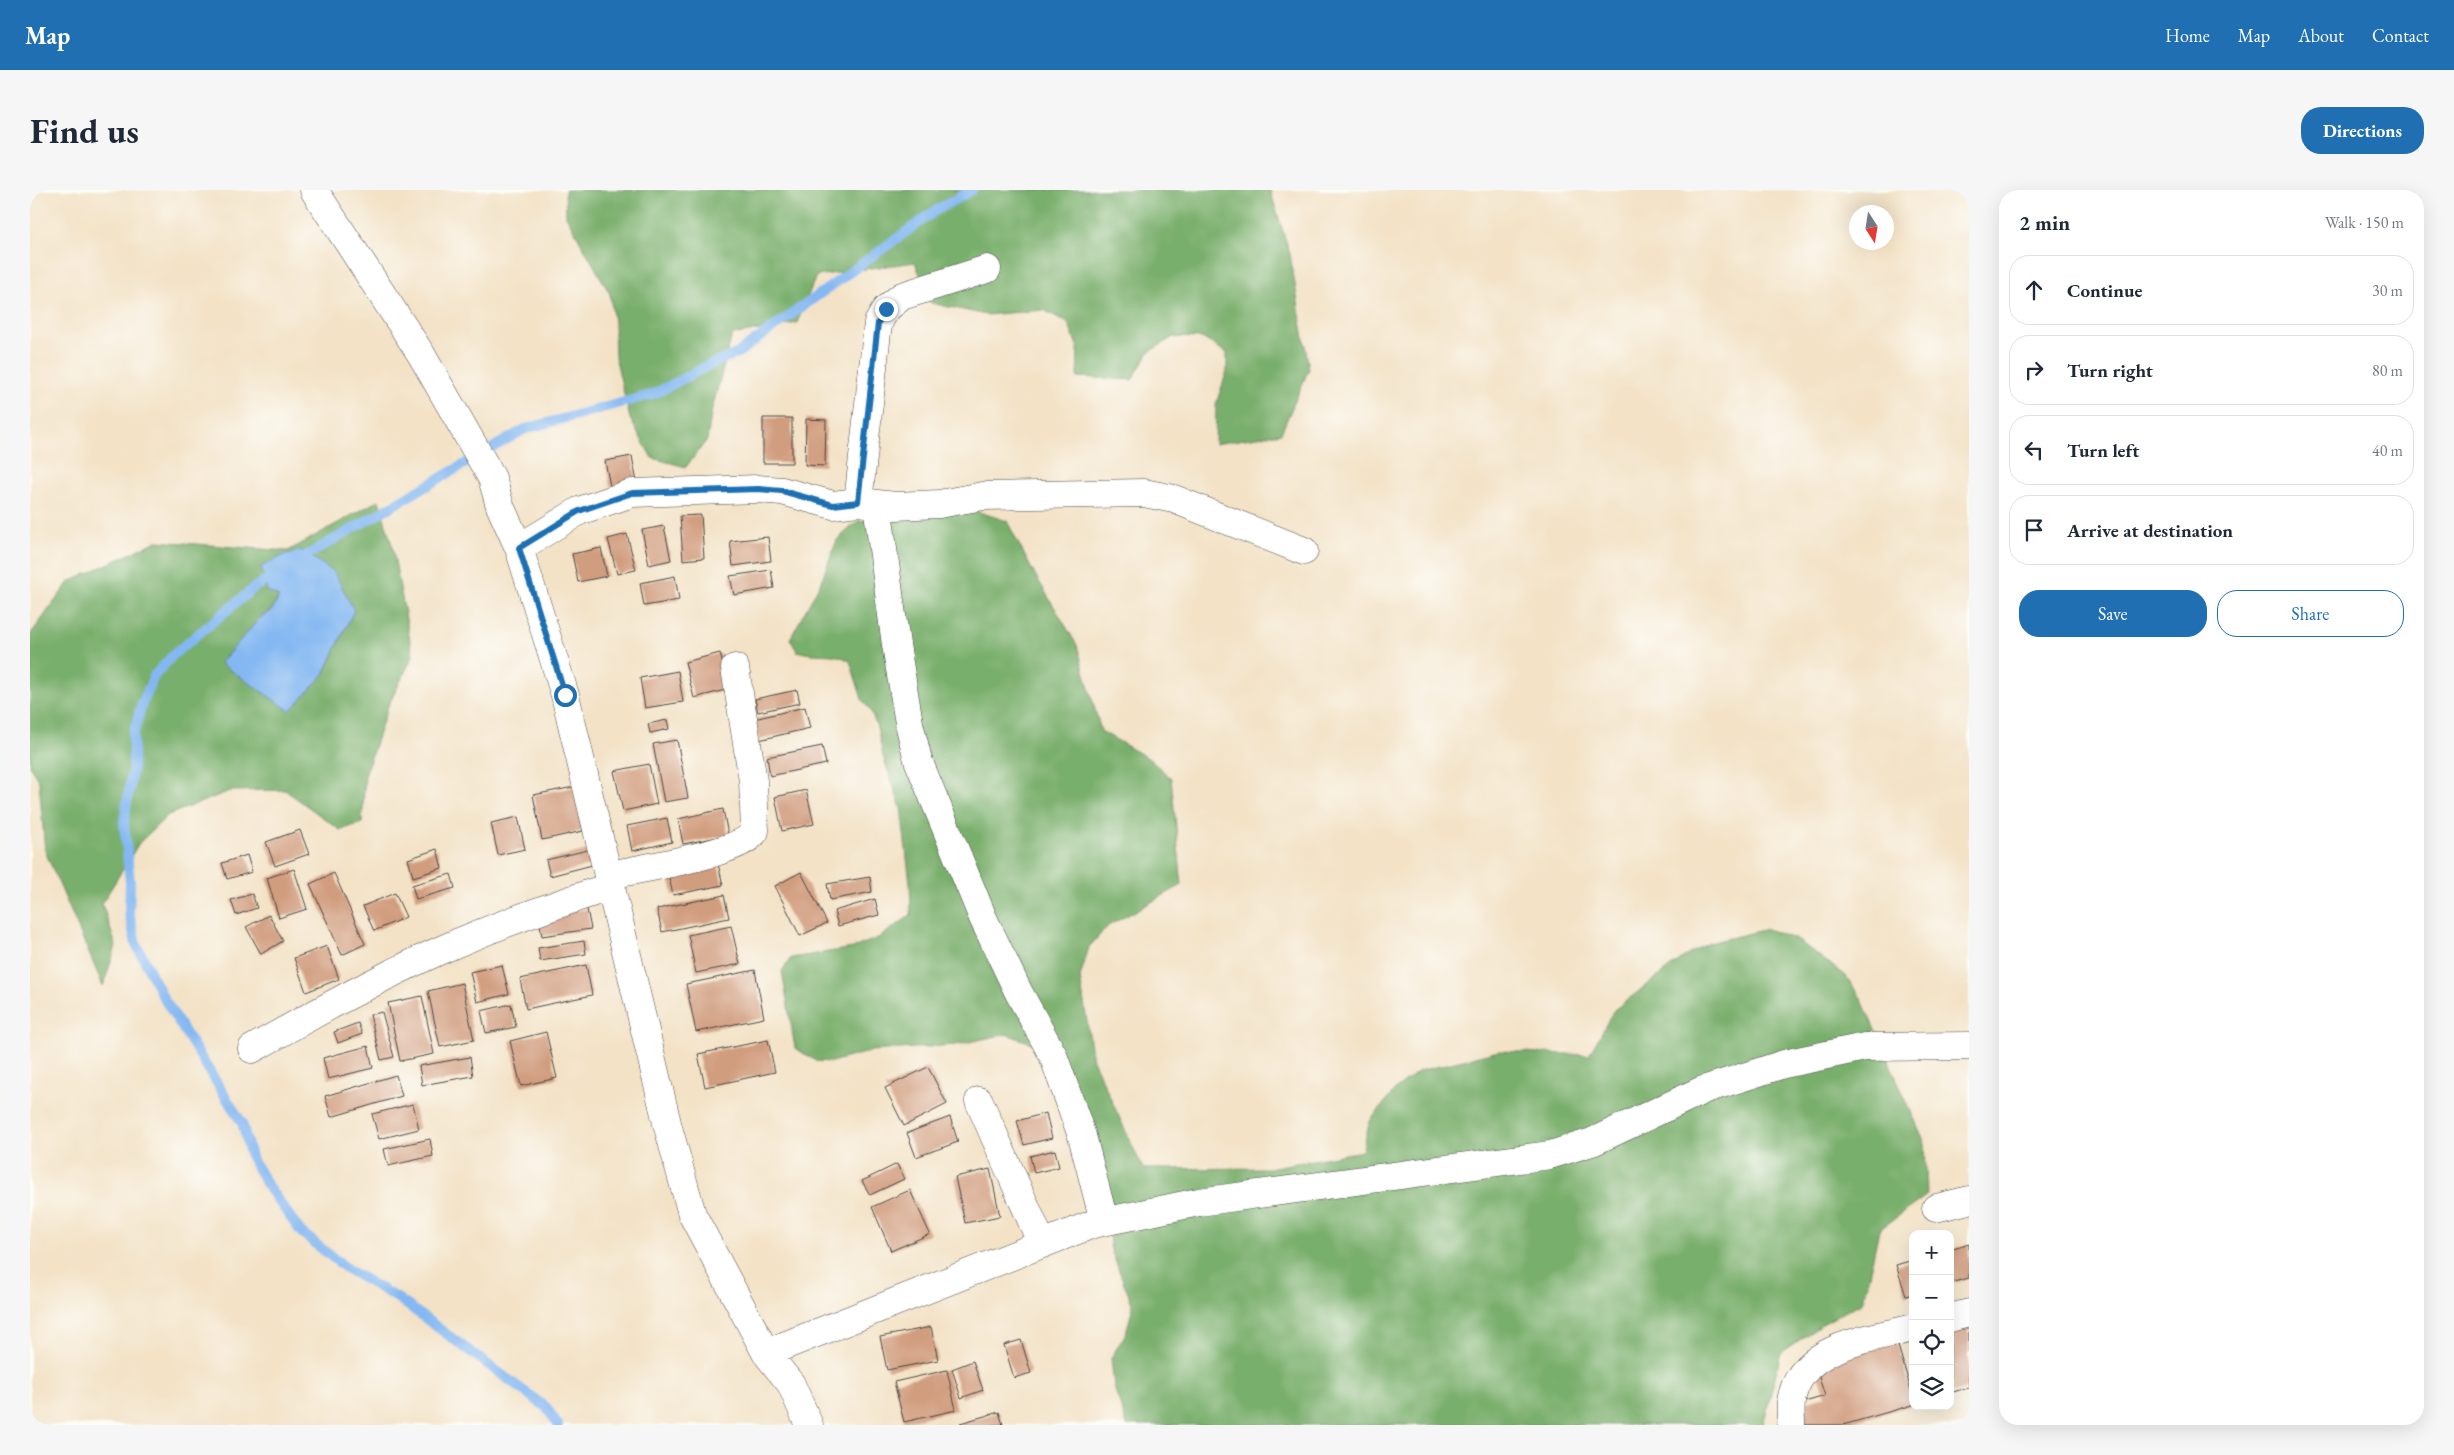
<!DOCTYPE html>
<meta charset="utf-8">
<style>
:root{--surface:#fff;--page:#f6f6f7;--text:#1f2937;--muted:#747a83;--line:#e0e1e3;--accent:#1f6fb2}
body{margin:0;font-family:"EB Garamond",serif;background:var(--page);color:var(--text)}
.controls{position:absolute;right:15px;bottom:15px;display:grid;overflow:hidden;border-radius:10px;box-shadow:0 5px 20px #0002}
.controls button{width:45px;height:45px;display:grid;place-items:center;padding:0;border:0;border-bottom:1px solid var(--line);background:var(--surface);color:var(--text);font:25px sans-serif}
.compass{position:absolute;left:1819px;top:15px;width:45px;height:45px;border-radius:50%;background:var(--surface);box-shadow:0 5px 20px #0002;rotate:168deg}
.stop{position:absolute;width:15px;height:15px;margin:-11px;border:4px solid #1f6fb2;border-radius:50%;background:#fff}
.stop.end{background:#1f6fb2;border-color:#fff;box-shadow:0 1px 5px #0008}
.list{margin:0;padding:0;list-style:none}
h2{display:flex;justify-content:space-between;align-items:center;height:65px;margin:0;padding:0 20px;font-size:21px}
h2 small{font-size:16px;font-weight:400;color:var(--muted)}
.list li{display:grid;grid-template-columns:32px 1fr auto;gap:15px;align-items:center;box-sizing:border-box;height:70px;margin:0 10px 10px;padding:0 10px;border:1px solid var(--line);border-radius:20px}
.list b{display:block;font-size:19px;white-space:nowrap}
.list em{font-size:16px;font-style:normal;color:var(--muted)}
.actions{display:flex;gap:10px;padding:15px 20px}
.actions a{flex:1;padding:11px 0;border:1px solid var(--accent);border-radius:20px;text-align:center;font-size:18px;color:var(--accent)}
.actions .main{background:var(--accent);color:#fff}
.icon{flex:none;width:28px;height:28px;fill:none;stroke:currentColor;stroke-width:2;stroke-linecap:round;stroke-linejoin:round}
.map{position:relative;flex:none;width:1939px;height:1235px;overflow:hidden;border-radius:20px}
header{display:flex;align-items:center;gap:30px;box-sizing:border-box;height:70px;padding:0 25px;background:var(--accent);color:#fff}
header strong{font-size:24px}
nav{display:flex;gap:28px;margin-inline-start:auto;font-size:18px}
.intro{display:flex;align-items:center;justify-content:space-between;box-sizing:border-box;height:120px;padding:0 30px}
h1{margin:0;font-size:35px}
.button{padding:12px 22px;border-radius:20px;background:var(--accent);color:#fff;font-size:18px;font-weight:700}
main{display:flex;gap:30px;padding:0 30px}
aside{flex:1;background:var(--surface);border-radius:20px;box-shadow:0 5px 20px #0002}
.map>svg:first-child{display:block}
</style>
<header>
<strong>Map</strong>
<nav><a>Home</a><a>Map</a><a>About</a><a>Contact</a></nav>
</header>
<div class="intro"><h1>Find us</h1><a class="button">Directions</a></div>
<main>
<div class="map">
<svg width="1939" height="1235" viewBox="0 0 1939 1235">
<rect width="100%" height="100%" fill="#fdfcf7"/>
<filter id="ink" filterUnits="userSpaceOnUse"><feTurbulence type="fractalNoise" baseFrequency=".02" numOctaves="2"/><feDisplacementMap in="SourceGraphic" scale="10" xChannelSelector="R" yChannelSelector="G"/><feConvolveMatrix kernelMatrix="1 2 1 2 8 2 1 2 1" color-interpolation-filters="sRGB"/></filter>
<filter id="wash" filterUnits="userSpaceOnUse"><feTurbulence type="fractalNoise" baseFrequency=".0096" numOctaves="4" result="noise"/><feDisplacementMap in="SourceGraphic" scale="20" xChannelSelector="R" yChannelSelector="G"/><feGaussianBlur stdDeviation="1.12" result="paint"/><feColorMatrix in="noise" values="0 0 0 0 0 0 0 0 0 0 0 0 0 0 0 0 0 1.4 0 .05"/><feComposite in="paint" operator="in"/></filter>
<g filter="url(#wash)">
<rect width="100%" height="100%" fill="#f3e2c6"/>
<!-- forest -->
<path fill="#79af6c" stroke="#526d4c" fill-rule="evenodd" d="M535,0H1240L1260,64L1279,179L1251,243L1185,254L1186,214L1197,181V163L1172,148L1143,147L1119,162L1102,190L1047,187L1048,158L1038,133L1014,120L956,125L901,113L885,72L786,86L767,133L702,145L682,219L677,250L656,277L622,268L600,229L585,166L584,133L580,104L536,26Z
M349,310L362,355L383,466L358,516L335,585L332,633L310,640L255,600L200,601L138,625L109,653L72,713L86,756L73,796L15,661L9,592L0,576V445L39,392L127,351L258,361ZM249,406L324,420L294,484L230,428L242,420Z
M940,319L977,331L1001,378L1047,455L1071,541L1118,568L1141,588L1152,695L1078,736L1059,757L1050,787L1063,870L1113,979L1239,978L1332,961L1340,931L1366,899L1389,881L1469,861L1559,865L1584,820L1654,767L1679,753L1737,739L1767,750L1815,785L1831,808L1895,953L1897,1005L1849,1040L1833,1112L1794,1133L1751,1163L1733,1235H1097L1084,1197L1081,1168L1096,1143L1103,1116L1081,1060L1070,976L1004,854L976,844L926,855L842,861L801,872L786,871L765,858L752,781L761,768L823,758L850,747L881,725L880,693L871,618L853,566L847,537L841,522L832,509L820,471C801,460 788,468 767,461L760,449L790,394L807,350L828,331Z"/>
<!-- water -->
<path fill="#84b8f2" stroke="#58728e" d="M271,360L304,382L324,420L294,484L260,521L190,473L230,428L242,420L249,407L237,401L231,377L254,365Z"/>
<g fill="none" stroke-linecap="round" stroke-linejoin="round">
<!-- stream -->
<path stroke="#84b8f2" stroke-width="10" d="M267,371L495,239L624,204L679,175L708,163L905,21L942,0
M246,384L225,397L144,464L124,486L112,514L103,545V576L94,632L100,693L99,723L106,754L133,807L212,933L221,967L237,995L271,1042L317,1079L369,1109L517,1218L528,1235"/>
</g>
<g id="blocks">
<!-- building -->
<path fill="#d19d7f" d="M733,228H762V273H733Z
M776,229L796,230L795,276L775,275Z
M602,266L607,292L580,296L575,271Z
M671,325L674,368L653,370L650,326Z
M634,336L641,370L619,375L612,340Z
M597,344L606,380L587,384L578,349Z
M738,347L741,371L703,376L700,351Z
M571,358L577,386L548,392L542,364Z
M741,380L744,398L704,405L700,386Z
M645,386L649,410L614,416L610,393Z
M690,463L699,499L664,508L655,472Z
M648,481L653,512L615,518L610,488Z
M767,500L770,513L728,522L725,509Z
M775,517L780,538L729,550L724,529Z
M637,530L639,539L620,543L618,534Z
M647,550L658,608L634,612L623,554Z
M792,556L796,574L740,586L737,567Z
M619,574L627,614L593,621L584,581Z
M544,597L553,641L512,650L503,605Z
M776,600L784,634L752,641L745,607Z
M693,619L698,645L653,654L648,629Z
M488,627L495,659L468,665L461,633Z
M637,628L642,652L602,661L597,636Z
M270,640L279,664L245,676L236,652Z
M407,659L412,678L383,687L378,669Z
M562,659L566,674L520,686L516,670Z
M217,665L222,682L197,689L192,673Z
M688,674L693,695L643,705L638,683Z
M264,679L277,719L249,728L237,688Z
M771,682L797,733L770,746L745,696Z
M304,683L335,754L312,765L280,694Z
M421,684L425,698L386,709L382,695Z
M840,687L842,702L800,710L797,694Z
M365,703L376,727L344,741L333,716Z
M222,704L227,718L206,725L201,710Z
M694,705L699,728L632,742L627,719Z
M845,709L849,725L808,736L804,721Z
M557,719L561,739L512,746L509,727Z
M239,725L253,751L231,764L216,737Z
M701,736L710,774L666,783L658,745Z
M554,751L556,764L510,771L508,758Z
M297,756L309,789L276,802L264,768Z
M472,775L479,804L447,812L440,782Z
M556,775L562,805L496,819L490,789Z
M725,780L734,828L666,842L656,794Z
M432,793L444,850L410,857L398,801Z
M392,806L404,864L370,871L358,813Z
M481,814L486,837L456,843L451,821Z
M352,822L364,867L351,870L340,825Z
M328,833L332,844L308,853L304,842Z
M516,842L527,888L491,896L480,851Z
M738,850L745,882L675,897L668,864Z
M338,856L343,878L298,889L293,868Z
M440,867L443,886L392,895L389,876Z
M898,877L917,914L874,936L855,898Z
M366,885L372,906L301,927L295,906Z
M383,914L389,939L349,949L342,924Z
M1016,923L1022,948L994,955L987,931Z
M920,927L928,952L886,967L877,943Z
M400,949L403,966L358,976L354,959Z
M1025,960L1029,977L1004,983L1000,966Z
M867,974L874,989L840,1005L832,991Z
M960,979L970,1026L935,1033L925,987Z
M880,1000L900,1044L861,1061L842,1017Z
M1939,1054V1088L1920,1093V1060Z
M1883,1070V1104L1876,1106L1866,1075Z
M1939,1130V1197L1920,1203V1135Z
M901,1137L908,1170L857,1180L850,1147Z
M991,1150L1001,1183L984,1188L974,1155Z
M1867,1152L1883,1207V1215L1813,1235H1774L1768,1214L1795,1206L1785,1175Z
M943,1171L953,1200L931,1208L922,1179Z
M917,1180L926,1220L874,1232L864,1192Z
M969,1222L973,1235H931L930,1233Z"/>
</g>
</g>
<g filter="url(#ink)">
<use href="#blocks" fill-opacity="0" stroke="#494642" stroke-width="1"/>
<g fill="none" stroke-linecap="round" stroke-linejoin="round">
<defs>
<path id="minor" d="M284,0L391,164L462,288L470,316L489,358L535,505L638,937L662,1024L736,1163L761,1194L779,1235
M828,312L848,133L856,119L872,106L957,79
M847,314L866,455L879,533L888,570L953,728L989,803L1023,865L1052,946L1074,1031
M489,358L549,321L602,303L728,299L752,301L803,315L828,312L866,316L909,314L953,306L1114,303L1144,309L1274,361
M579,685C607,679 712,664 725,641L723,591L705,478
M222,859C284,824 346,789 411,760C467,735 524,715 582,696
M949,911L1012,1054
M1906,1018L1939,1010
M1920,1128L1939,1123
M736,1163L1063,1034L1169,1012L1520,965L1562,952L1673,900L1754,874L1835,857L1939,856
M1761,1235C1761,1227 1760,1219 1761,1212C1769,1155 1838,1150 1883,1138"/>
</defs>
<!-- minor casing -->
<use href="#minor" stroke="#494642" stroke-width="29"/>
<!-- minor -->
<use href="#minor" stroke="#fff" stroke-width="28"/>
</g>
</g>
<g fill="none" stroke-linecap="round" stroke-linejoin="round" filter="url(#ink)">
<!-- route -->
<path stroke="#1f6fb2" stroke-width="6" d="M535,505L489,358L549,321L602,303L728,299L752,301L803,315L828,312L848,133L856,119"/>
</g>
</svg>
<div class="controls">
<button>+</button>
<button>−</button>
<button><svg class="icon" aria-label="locate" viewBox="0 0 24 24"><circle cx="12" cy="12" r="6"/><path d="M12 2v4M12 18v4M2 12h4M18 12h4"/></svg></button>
<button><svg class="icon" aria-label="layers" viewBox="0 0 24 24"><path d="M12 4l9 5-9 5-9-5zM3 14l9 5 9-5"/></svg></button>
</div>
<svg class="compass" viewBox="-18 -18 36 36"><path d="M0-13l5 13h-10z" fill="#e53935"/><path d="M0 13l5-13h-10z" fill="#747a83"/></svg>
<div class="stop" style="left:535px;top:505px"></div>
<div class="stop end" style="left:856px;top:119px"></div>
</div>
<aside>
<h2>2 min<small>Walk · 150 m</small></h2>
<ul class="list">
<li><svg class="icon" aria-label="ahead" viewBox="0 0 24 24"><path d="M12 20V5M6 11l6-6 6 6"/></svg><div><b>Continue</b></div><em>30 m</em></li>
<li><svg class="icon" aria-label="right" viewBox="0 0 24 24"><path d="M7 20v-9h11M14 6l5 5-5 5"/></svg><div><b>Turn right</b></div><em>80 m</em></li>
<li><svg class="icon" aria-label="left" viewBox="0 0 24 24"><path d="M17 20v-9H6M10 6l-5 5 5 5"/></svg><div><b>Turn left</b></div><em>40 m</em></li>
<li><svg class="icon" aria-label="arrive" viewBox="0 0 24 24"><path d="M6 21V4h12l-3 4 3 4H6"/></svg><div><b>Arrive at destination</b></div></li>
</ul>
<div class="actions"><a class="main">Save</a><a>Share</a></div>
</aside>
</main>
